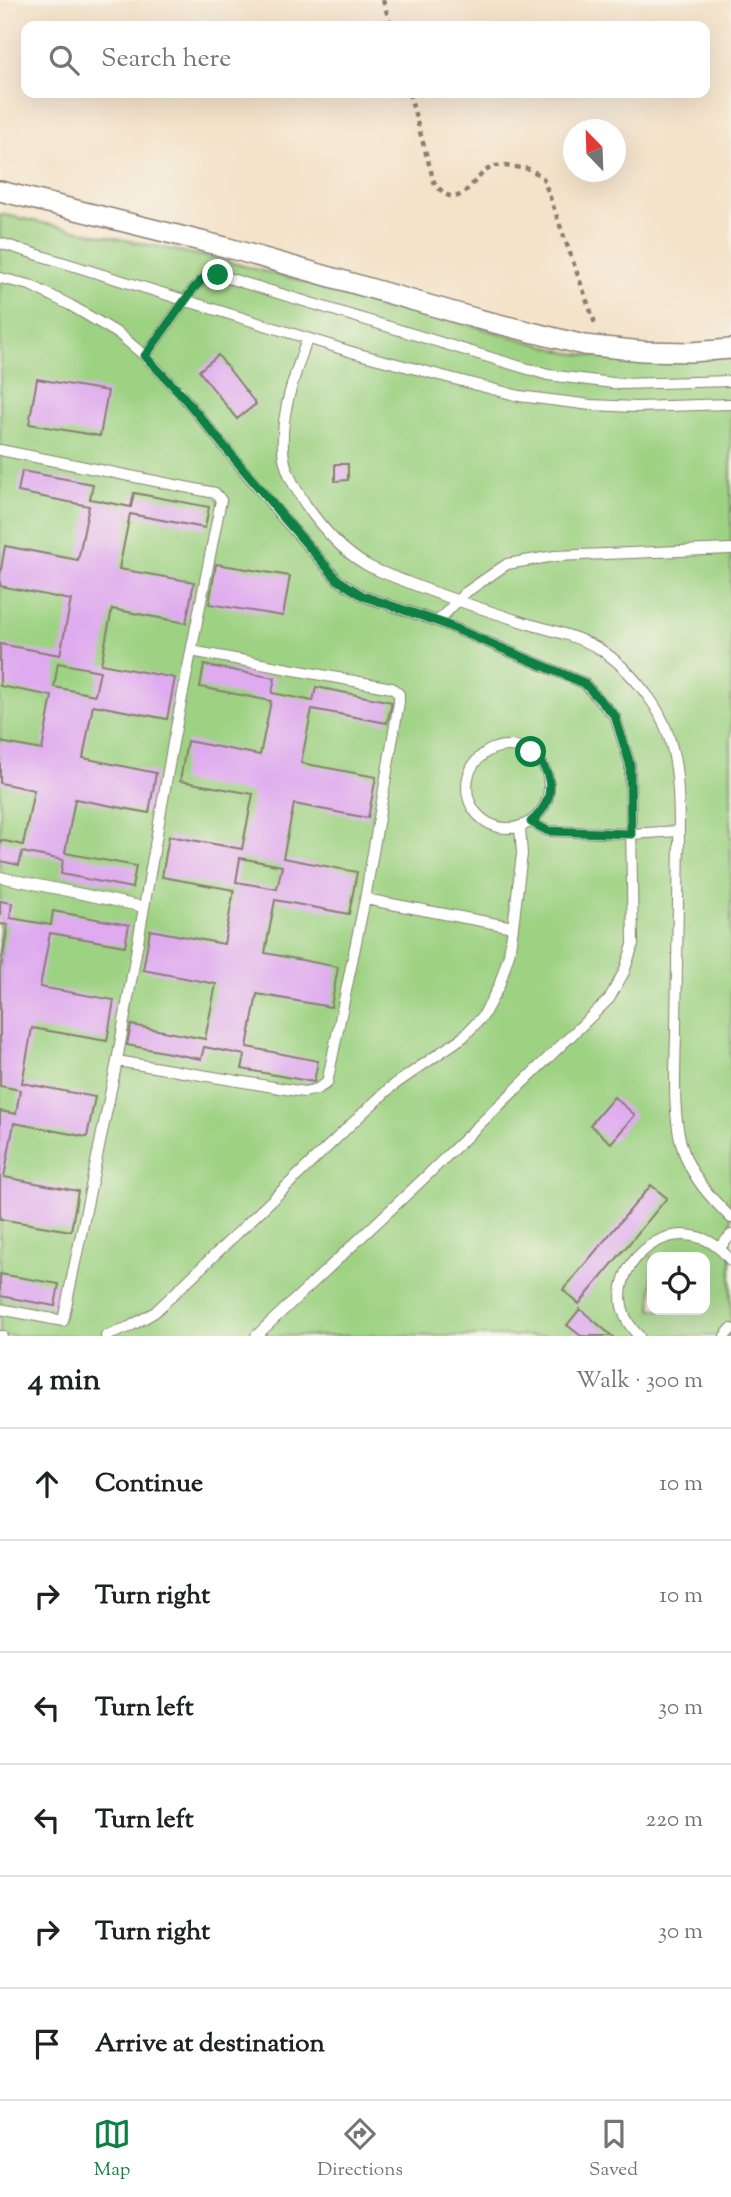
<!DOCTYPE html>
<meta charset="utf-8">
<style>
:root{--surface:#fff;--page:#f2f2f2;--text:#202124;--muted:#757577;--line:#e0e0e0;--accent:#0b8043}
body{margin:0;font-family:"Sorts Mill Goudy",serif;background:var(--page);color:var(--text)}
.controls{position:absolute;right:21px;bottom:21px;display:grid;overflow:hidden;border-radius:14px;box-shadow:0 7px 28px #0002}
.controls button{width:63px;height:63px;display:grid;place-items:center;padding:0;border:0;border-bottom:2px solid var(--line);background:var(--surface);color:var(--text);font:35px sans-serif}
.compass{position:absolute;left:563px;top:119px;width:63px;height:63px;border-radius:50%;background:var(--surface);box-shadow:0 7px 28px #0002;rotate:337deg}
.stop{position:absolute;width:21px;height:21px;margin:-16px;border:5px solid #0b8043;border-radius:50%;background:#fff}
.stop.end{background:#0b8043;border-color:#fff;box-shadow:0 2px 7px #0008}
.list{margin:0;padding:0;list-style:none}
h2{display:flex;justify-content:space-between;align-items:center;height:91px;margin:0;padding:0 28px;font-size:30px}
h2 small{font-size:23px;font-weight:400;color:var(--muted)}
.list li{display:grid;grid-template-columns:46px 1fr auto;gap:21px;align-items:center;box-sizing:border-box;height:112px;padding:0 28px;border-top:2px solid var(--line)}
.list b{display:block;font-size:26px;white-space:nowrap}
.list em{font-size:23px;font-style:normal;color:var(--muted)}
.icon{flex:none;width:38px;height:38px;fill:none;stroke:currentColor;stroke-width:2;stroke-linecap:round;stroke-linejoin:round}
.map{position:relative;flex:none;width:731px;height:1336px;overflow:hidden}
.search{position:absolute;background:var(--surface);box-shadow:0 7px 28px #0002;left:21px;right:21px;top:21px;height:77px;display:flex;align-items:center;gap:18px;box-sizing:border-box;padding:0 24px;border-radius:14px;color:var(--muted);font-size:26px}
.sheet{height:763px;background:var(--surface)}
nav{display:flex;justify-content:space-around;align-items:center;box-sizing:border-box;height:98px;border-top:2px solid var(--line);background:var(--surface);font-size:19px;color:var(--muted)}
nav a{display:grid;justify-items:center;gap:4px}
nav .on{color:var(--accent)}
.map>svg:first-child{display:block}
</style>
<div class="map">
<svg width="731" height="1336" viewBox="0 0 731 1336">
<rect width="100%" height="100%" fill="#f7f3e8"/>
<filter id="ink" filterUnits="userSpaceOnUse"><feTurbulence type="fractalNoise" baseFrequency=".0143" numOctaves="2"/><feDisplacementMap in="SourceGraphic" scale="14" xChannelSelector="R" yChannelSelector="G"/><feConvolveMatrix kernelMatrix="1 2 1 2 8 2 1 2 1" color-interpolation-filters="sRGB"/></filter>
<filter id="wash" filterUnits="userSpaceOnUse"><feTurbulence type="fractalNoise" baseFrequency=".00686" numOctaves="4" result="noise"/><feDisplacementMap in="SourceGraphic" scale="28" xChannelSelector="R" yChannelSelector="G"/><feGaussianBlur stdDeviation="1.57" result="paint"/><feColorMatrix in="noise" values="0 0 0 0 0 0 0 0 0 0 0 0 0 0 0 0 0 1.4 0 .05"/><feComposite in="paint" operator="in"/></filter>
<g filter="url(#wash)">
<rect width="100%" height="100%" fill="#f4e2c9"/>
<!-- green -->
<path fill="#9ed283" stroke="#5d7750" stroke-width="2" fill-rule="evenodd" d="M0,214L217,259L474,326L570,353L632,360L731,356V1336H0ZM652,1257H705V1310H652Z"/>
<g id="blocks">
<!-- building -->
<path fill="#dfaaef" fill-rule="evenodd" d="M218,355L256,404L237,419L199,371Z
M37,379L108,391L100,436L29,424Z
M335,464H348V480L335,481Z
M22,471L93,484L90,499L131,507L134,493L209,507L205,528L130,514L119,569L194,582L186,623L112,609L101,664L175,678L167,719L93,705L83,758L156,773L149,813L75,799L65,853L136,866L132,888L61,874L63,860L22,852L19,865L0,861V840L23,845L34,790L0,783V742L42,750L52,696L0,686V644L60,655L71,600L0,586V575L5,546L78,560L89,506L18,492ZM58,663L100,671L95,695L54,687Z
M216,564L290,576L283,616L209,604Z
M204,665L275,678L272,693L313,701L316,687L392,702L387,723L312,709L301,763L376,777L368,818L294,804L283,858L357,872L349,914L275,900L265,953L338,967L331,1007L257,994L247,1047L318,1061L314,1082L242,1069L245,1055L204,1047L201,1059L127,1045L131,1025L205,1039L216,984L143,970L150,930L224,944L234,890L162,877L169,836L242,849L253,794L180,781L187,741L260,755L271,701L200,687ZM240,858L282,866L277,889L236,882Z
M0,901L12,903L10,918L51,925L53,911L129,925L125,946L50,933L40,987L114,1000L107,1041L32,1028L22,1083L95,1097L87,1137L14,1123L4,1177L78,1191L71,1231L0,1219V1111L16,1114L20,1090L0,1086V969L8,925L0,924Z
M614,1097L635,1115L611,1143L590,1125Z
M651,1185L667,1198L579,1304L563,1290Z
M0,1274L59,1284L55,1306L0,1296Z
M580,1309L612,1336H581L567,1325Z"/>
</g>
</g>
<g filter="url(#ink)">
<use href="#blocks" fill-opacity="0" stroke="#887f72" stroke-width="2"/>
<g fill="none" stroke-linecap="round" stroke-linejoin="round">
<defs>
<path id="lane" d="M0,243L355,353L519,396L591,405L636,407L731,404
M0,278L30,285L70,305L119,334L145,356L180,393L283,518L338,580L363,596L442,623L584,683L615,717L630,764L633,945L624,972L609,999L419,1183L256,1336
M307,339C295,375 281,410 283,448C283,468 295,488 306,505C322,528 341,550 365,564C378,572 393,576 407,582C447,598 488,611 529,624C551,630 579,637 598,648C618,660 637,681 650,699C680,740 679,792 679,840C678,902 677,964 676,1026C676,1064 671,1114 683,1150C692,1178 711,1198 731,1218
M145,356L194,288L204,278L218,275L548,375L621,384L731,381
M0,450L215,493L221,500L173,743L117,1061L63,1321L0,1309
M438,621L465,593L507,564L555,556L731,549
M467 787a41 41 0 1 1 82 0a41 41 0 1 1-82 0Z
M531,822L548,831L631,834L679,831
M0,877L144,907
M365,899L513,927
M117,1061L304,1092L317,1089L327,1083L365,899L399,702V694L392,688L191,651
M719,1248L731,1235
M0,1336H2
M106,1336L129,1327L155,1312L364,1112L391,1087L463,1037L483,1016L499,986L509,954L513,927L522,854L520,827
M639,1336C581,1279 678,1191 731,1261
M725,1336L731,1329"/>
<path id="street" d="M0,191L225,247L478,319L584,345L643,351L691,352L731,349"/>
</defs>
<!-- lane casing -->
<use href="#lane" stroke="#887f72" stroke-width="12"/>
<!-- street casing -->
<use href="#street" stroke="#887f72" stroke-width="22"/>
<!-- path -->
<path stroke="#887f72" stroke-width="4.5" stroke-dasharray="5 5" stroke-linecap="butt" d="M383,0L391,26
M409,93L434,182C461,220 471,173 495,166C500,165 524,168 529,169C534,171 539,175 543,178L596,326"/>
<!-- lane -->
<use href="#lane" stroke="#fff" stroke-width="10"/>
<!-- street -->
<use href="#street" stroke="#fff" stroke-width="19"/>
</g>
</g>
<g fill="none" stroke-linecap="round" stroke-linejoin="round" filter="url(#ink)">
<!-- route -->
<path stroke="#0b8043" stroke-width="9" d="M218,275L204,278L194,288L145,356L180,393L284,518L338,580L363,596L442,623L584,683L615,716L630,764L631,834L548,831L531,822C556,800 556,774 531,752"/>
</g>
</svg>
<div class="controls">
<button><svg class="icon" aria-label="locate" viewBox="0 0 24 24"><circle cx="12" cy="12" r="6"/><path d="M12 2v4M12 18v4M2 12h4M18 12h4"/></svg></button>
</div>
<svg class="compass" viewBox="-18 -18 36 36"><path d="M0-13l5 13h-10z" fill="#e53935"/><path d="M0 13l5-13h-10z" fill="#757577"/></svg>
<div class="stop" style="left:531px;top:752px"></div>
<div class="stop end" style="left:218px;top:275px"></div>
<div class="search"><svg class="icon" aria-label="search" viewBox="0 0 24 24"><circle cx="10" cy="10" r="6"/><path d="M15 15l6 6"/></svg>Search here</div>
</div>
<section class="sheet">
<h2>4 min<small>Walk · 300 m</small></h2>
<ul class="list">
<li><svg class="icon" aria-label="ahead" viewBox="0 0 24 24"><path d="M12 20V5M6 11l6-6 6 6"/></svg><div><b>Continue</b></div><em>10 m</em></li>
<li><svg class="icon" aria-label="right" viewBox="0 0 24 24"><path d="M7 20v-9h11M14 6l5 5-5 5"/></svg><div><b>Turn right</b></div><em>10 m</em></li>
<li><svg class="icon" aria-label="left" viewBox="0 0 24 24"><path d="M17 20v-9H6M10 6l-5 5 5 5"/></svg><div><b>Turn left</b></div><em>30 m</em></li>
<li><svg class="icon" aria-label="left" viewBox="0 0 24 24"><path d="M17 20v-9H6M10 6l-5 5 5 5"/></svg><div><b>Turn left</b></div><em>220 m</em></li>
<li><svg class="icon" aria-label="right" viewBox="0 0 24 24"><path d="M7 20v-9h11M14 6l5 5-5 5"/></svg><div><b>Turn right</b></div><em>30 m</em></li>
<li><svg class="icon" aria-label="arrive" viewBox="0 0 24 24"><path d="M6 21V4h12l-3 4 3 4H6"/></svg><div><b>Arrive at destination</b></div></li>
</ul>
</section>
<nav>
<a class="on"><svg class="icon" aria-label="map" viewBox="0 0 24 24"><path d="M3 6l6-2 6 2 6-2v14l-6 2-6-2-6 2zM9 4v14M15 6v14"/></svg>Map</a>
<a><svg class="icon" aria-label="directions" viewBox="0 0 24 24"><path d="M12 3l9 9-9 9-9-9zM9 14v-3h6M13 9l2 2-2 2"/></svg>Directions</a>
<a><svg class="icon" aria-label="saved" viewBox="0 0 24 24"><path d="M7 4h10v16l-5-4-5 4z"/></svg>Saved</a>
</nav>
